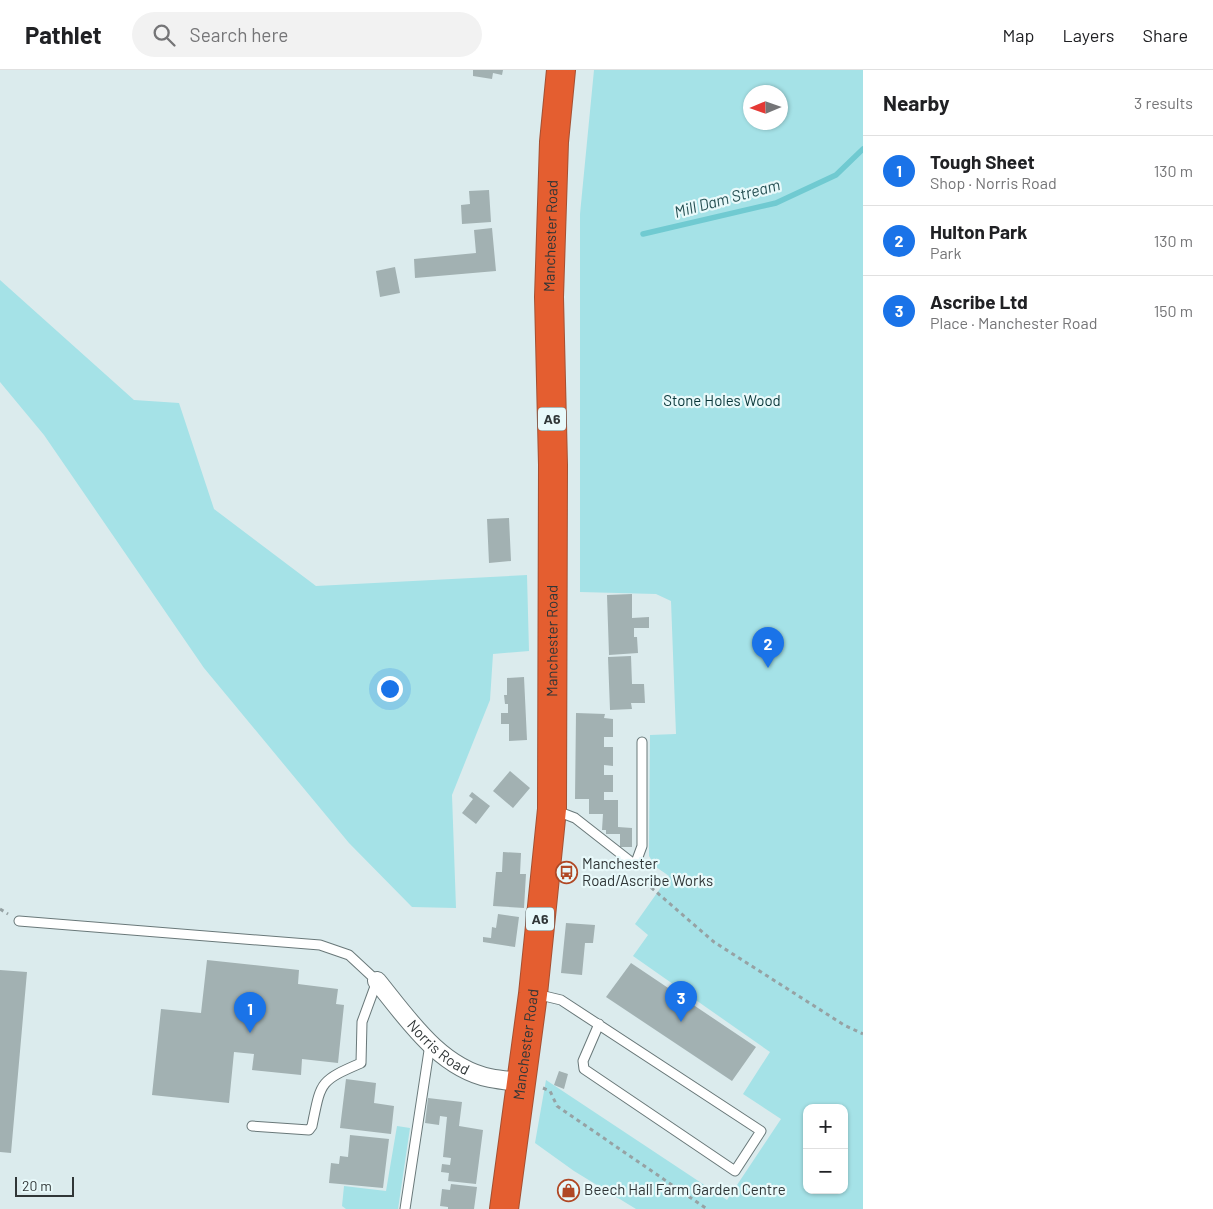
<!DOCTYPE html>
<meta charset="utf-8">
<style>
:root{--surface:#fff;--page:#f2f2f2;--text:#202124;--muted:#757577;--line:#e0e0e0;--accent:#1a73e8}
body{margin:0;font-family:Barlow,sans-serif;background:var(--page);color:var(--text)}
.controls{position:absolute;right:15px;bottom:15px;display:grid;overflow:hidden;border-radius:10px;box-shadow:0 1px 4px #0004}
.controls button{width:45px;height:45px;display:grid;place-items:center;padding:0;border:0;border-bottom:1px solid var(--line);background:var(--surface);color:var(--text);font:25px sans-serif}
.compass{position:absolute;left:743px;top:15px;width:45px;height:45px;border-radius:50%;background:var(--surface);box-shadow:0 1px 4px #0004;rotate:268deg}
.scale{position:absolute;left:15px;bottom:12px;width:59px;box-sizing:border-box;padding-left:5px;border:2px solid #303637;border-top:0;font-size:14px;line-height:18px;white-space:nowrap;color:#303637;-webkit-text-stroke:4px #e8f9fa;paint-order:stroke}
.you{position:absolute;left:389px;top:618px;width:18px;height:18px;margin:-12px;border:4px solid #fff;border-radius:50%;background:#1a73e8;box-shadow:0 0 0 8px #1a73e833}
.badge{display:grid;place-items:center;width:32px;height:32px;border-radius:50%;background:var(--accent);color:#fff;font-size:16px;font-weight:700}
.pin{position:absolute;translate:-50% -41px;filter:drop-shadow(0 1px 2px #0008)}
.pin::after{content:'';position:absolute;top:26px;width:18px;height:15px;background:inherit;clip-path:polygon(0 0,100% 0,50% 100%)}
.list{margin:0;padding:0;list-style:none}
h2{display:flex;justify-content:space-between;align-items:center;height:65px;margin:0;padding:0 20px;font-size:21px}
h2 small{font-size:16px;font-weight:400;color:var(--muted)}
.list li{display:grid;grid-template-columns:32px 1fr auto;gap:15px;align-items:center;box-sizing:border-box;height:70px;padding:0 20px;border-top:1px solid var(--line)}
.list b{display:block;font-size:19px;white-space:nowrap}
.list p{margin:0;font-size:16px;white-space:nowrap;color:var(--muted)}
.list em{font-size:16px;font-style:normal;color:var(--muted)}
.icon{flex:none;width:28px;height:28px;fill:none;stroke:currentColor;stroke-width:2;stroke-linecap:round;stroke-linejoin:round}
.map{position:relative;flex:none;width:863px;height:1139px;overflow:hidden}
header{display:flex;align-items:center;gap:30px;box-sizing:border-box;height:70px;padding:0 25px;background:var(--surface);border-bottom:1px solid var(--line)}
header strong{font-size:24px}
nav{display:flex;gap:28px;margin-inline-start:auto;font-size:18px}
.search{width:350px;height:45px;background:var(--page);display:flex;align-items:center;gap:12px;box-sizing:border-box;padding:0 18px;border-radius:28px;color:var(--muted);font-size:19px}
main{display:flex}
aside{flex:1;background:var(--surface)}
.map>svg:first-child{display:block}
</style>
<header>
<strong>Pathlet</strong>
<div class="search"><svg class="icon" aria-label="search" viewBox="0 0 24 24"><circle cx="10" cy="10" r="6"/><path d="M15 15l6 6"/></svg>Search here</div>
<nav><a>Map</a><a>Layers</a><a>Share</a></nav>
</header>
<main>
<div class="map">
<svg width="863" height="1139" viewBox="0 0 863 1139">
<rect width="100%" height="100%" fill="#dbebed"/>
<!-- green -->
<path fill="#a5e2e7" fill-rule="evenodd" d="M594,0H863V1139H636L574,1101L535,1073L546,1010L727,1130L781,1049L743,1024L770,982L633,886L648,865L635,854L669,806L656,797L649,786L650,665L676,664L671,531L656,524L580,522V144ZM750,22H780V52H750ZM807,1038H844V1120H807Z
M0,210L134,330L179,333L214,439L316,516L527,505L529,581L493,584L490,630L452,725L456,838L412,837L349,773L204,598L44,365L0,312Z
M397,1056L410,1058L398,1139H346L342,1136L344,1116L386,1121Z"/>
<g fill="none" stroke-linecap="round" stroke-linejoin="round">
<!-- stream -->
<path stroke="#70cad1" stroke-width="5.5" d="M643,164L776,133L836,105L863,79"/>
</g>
<!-- building -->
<path fill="#a2b1b2" d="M473,0H503L502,5L493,3L492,9L473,6Z
M489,120L491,152L462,154L461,135L470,134L469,121Z
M492,158L496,201L415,208L414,189L476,183L474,160Z
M395,197L400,223L380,227L376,201Z
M509,448L511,491L489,493L487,449Z
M632,524V548L649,547V558H634V567H637L638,583L609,585L607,525Z
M631,586L632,614H644L645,633H631L632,639L610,640L608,587Z
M524,607L527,670L509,671V654H501V643H508V634H505L504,625H507V608Z
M576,643L605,644L604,648L613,649V667H604V677H613V696L604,695V705H613V722H604V730H618V757L632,758V777H620V764H606V760H602L603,744H589V729H575Z
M510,701L530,718L513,738L493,721Z
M472,722L490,736L476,754L462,743L473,729L469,726Z
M503,782L521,783L520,804H526L524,838L493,836L496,802H502Z
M498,844L519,847L515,877L483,872V867L491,868L492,857L496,858Z
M566,853L595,855L593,873H585L582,905L561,903Z
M207,890L299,900L298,914L338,919L336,934L344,935L338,993L302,989L301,1005L252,1000L254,984L234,982L229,1033L152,1025L161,939L201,943Z
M631,893L756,977L732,1011L606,927Z
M0,900L27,902L11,1083L0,1082Z
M559,1001L568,1004L564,1019L554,1015Z
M346,1009L376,1013L374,1033L394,1036L391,1064L340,1058Z
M428,1028L462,1032L459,1056L483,1060L476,1114L448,1111L449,1103L441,1102L442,1094L450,1095L451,1088L443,1087L447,1047L440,1046L439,1055L425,1053Z
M350,1065L389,1069L383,1118L329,1113L331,1093L339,1094L340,1086L348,1087Z
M451,1114L477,1117L474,1139H448V1137L440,1136L442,1119L450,1120Z"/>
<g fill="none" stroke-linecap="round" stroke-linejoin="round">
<defs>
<path id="lane" d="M554,740L575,748L635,795L642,776V672
M19,851L320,875L349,885L377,911L362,952L361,993C319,1011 321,1012 312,1056L309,1060L252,1056
M536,924L561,930L761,1061L735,1101L584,999L583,991L599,954
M405,1139L430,974"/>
<g id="street">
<path id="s1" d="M377,911C407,948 440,998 490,1008C500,1010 510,1011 521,1012"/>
</g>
<g id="highway">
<path id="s2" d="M504,1139L533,924L552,739L553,395L549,227L554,72L561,0"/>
</g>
</defs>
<!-- lane casing -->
<use href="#lane" stroke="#697879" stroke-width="11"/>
<!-- street casing -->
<use href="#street" stroke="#697879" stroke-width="20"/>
<!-- highway casing -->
<use href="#highway" stroke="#a55032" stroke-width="30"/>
<!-- path -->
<path stroke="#96a2a4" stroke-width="3" stroke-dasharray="4 4" stroke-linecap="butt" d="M639,807L714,872L844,955L863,964
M0,839L8,844
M543,1018L550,1021L557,1036L707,1139"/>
<!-- lane -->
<use href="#lane" stroke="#fff" stroke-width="9"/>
<!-- street -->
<use href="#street" stroke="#fff" stroke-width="18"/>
<!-- highway -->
<use href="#highway" stroke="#e45e30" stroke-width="28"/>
</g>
<!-- icons -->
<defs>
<symbol id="bus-ring" viewBox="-11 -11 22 22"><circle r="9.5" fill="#e8f9fa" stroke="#b04825" stroke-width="1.5"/><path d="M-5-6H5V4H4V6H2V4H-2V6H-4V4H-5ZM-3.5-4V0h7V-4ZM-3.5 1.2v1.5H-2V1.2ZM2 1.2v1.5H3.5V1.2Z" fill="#b04825"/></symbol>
<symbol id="shop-ring" viewBox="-11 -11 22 22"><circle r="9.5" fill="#e8f9fa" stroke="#b04825" stroke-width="1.5"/><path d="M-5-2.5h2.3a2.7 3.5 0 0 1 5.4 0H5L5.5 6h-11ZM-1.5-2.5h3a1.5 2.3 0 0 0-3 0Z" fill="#b04825"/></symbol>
</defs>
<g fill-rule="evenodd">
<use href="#bus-ring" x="554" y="790" width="25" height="25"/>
<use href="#shop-ring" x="556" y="1108" width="25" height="25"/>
</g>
<g text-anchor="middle" stroke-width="4.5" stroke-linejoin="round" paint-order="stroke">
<!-- shield labels -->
<g fill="#e8f9fa" stroke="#677072" stroke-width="1">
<rect x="538" y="337.5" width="28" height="23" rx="4"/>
<rect x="526" y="837.5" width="28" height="23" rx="4"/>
</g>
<g font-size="14" font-weight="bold" fill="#303637">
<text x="552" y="354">A6</text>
<text x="540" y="854">A6</text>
</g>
<!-- street labels -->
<g font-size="15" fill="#303637" stroke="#e8f9fa">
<text dy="5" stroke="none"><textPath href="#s2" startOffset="976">Manchester Road</textPath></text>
<text dy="5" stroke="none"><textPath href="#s2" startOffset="571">Manchester Road</textPath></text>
<text dy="5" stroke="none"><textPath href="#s2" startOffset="166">Manchester Road</textPath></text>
<text dy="5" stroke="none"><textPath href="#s1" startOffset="91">Norris Road</textPath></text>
</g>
<!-- park labels -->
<g font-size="15" fill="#093639" stroke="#e8f9fa">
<text x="722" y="336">Stone Holes Wood</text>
</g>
<!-- poi labels -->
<g font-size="15" fill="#303637" stroke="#e8f9fa" text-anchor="start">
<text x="582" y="799">Manchester<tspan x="582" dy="17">Road/Ascribe Works</tspan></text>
<text x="584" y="1125">Beech Hall Farm Garden Centre</text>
</g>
<!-- water labels -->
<g font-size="16" font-style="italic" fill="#265053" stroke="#e8f9fa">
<text transform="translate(727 128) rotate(-15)" y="6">Mill Dam Stream</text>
</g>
</g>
</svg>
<div class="controls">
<button>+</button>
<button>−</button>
</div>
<svg class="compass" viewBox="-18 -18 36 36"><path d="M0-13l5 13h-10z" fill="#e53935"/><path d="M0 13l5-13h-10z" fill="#757577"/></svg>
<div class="scale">20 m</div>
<div class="you"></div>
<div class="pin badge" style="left:250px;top:963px">1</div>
<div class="pin badge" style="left:768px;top:598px">2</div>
<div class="pin badge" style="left:681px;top:952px">3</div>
</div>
<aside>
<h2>Nearby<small>3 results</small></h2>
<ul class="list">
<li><span class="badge">1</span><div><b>Tough Sheet</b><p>Shop · Norris Road</p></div><em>130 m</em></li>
<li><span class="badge">2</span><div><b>Hulton Park</b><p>Park</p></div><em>130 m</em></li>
<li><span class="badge">3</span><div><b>Ascribe Ltd</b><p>Place · Manchester Road</p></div><em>150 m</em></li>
</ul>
</aside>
</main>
